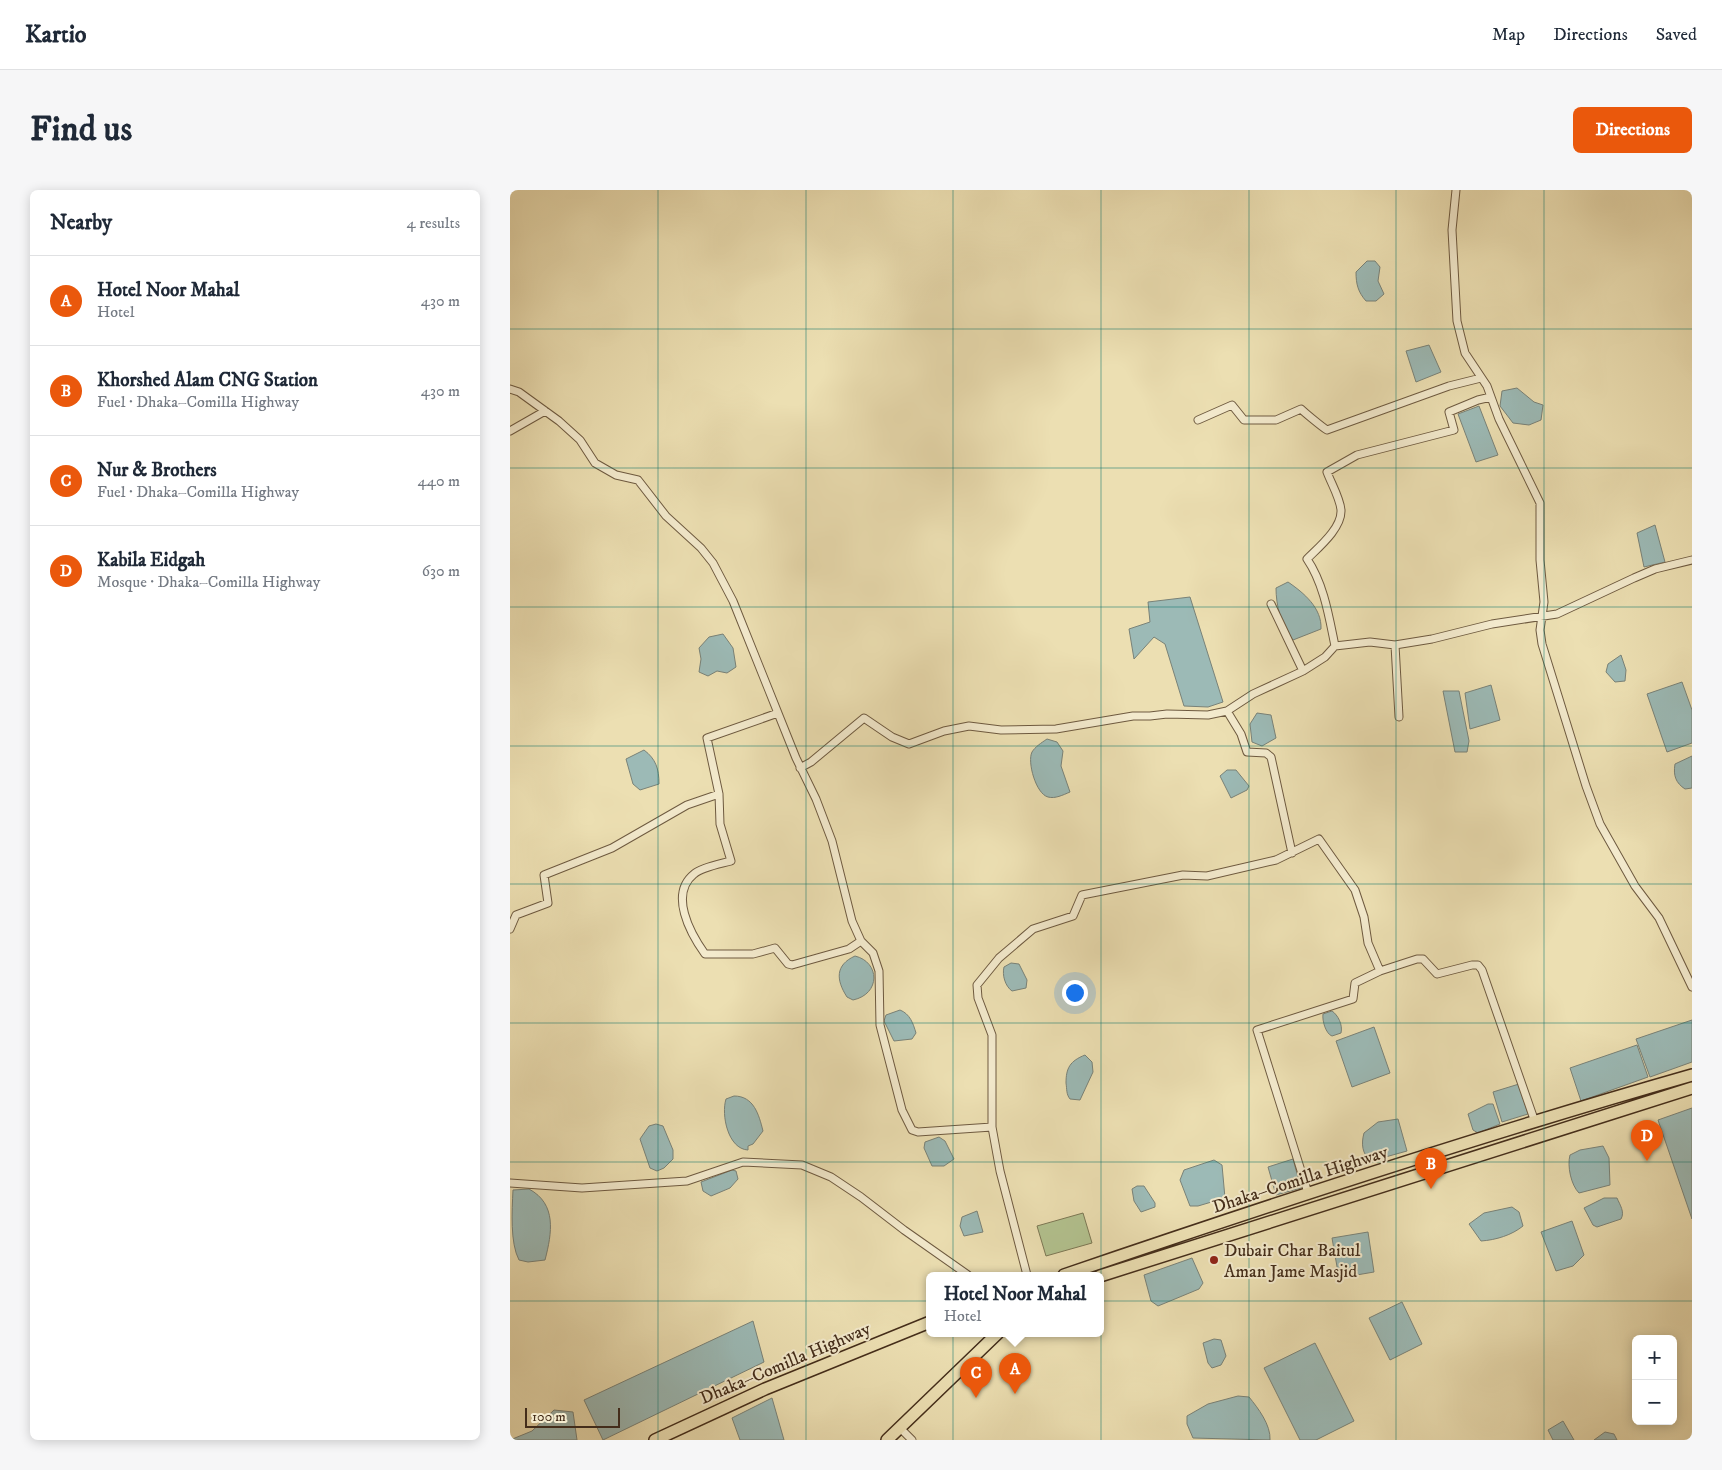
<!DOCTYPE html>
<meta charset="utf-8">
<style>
:root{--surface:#fff;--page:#f6f6f7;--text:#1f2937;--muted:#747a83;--line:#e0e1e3;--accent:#ea580c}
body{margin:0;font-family:"IM FELL DW Pica",serif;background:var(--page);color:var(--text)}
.controls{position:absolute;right:15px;bottom:15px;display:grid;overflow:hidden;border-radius:8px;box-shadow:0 2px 12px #0003}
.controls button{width:45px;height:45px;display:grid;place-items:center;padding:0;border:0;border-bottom:1px solid var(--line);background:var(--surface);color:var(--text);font:25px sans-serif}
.scale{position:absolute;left:15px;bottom:12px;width:95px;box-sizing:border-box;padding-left:5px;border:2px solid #442d1a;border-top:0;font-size:14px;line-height:18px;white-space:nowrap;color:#442d1a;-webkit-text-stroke:4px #f3eacd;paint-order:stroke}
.you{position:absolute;left:564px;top:802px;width:18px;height:18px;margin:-12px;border:4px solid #fff;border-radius:50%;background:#1a73e8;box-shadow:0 0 0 8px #1a73e833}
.badge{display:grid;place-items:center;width:32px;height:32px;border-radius:50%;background:var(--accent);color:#fff;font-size:16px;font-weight:700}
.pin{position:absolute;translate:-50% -41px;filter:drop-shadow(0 1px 2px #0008)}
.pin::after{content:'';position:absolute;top:26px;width:18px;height:15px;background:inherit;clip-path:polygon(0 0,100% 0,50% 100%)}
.popup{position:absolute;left:416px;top:1082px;width:178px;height:65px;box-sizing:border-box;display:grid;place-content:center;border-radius:8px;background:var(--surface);filter:drop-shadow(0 1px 4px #0005);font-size:16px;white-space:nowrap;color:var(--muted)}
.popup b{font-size:19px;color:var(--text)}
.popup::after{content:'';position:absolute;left:50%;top:100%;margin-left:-10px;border:10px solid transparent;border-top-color:var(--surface)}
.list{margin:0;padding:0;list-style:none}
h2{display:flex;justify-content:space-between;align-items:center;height:65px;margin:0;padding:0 20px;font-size:21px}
h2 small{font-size:16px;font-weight:400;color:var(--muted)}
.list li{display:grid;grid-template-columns:32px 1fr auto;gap:15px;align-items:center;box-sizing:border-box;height:90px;padding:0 20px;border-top:1px solid var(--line)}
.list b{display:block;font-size:19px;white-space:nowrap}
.list p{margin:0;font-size:16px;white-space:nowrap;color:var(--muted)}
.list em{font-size:16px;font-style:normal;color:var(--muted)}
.map{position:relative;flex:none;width:1182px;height:1250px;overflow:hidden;border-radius:8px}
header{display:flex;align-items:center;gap:30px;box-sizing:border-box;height:70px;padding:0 25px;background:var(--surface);border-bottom:1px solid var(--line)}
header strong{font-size:24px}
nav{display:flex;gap:28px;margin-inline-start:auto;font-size:18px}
.intro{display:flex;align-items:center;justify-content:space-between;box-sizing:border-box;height:120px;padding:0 30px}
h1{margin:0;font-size:35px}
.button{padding:12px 22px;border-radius:8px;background:var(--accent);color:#fff;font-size:18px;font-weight:700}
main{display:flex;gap:30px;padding:0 30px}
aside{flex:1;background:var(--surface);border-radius:8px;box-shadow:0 2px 12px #0003}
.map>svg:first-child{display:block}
</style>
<header>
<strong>Kartio</strong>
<nav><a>Map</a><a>Directions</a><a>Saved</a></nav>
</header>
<div class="intro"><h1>Find us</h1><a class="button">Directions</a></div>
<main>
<aside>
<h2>Nearby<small>4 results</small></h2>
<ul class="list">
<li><span class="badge">A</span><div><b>Hotel Noor Mahal</b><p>Hotel</p></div><em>430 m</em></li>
<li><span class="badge">B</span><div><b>Khorshed Alam CNG Station</b><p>Fuel · Dhaka–Comilla Highway</p></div><em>430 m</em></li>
<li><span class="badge">C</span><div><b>Nur &amp; Brothers</b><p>Fuel · Dhaka–Comilla Highway</p></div><em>440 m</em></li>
<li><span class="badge">D</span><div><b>Kabila Eidgah</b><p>Mosque · Dhaka–Comilla Highway</p></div><em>630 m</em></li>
</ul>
</aside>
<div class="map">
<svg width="1182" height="1250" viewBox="0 0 1182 1250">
<rect width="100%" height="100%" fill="#ecdfb2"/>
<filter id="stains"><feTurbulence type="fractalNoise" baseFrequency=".004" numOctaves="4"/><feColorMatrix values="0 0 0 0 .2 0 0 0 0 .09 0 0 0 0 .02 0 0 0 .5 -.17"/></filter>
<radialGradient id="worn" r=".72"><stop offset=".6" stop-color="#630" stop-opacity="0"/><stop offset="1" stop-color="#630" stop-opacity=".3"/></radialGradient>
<!-- green -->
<path fill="#b3c390" stroke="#7c7855" d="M573,1023L582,1053L536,1066L527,1036Z"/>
<!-- water -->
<path fill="#9cbab6" stroke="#798278" d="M857,71H865L870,77L868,91L874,104L866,111H856C848,102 846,94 846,82Z
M919,155L931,182L906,192L896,161Z
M1007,198L1024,212L1033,215L1031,230L1019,235L1003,233L990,216L992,201Z
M969,216L988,265L966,272L948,224Z
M1145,335L1155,372L1134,377L1127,343Z
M778,392C794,403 812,418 811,439L783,450C771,437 766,415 766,398Z
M680,407L713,512L698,517L674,516L655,454L644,447L624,469L619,439L640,432L638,412Z
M213,444L223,458L226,477L217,483L207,481L198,486L189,482L191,469L189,458L199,447Z
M1111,465L1116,480L1115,491L1105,492L1096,482L1098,474Z
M1172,492L1182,520V553L1157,562L1137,504Z
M981,495L990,530L960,539L955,503Z
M933,501H949L959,551L957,562H945Z
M747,523L761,525L766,548L752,556L742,552L740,534Z
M537,549L547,552L553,561L551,576L560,602C553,605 545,609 538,607C526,604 517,572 522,562C525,557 531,553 537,549Z
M134,560C146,569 149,579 149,594L130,600L123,594L116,569Z
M1182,566V598L1175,599C1166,593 1163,586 1165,574Z
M717,580H726L739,596L737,600L721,608L710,586Z
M345,766C370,772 371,804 343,810L337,807C326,790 325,775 345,766Z
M501,773L509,774L517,790L516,798L502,801C495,796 492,785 494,777Z
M390,820C400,824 403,833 406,843L402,849L384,851L374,831L376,825Z
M822,821C828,825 833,835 831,843L822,846C816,844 812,831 813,824Z
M1182,830V872L1140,887L1126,849Z
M864,837L880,883L842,897L826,851Z
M1127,855L1138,887L1071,911L1060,878Z
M575,865L582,872L583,882L570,910L560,909C556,904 557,899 556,893C556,878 560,871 575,865Z
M1009,894L1018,924L992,932L983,902Z
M224,906C244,906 249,925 253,941L243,954L238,956V960C218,959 211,925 216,909Z
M978,914H983L990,934L968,943L963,940L958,924Z
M1182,918V1029L1148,930Z
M888,929L897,961L861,971C852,964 851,954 854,943L868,932Z
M146,934L153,936L163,960V969L154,978L147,981L140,978L130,949L139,936Z
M429,947L435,951L444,969L434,976H422L414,958L415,952Z
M1093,956L1099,968L1100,995L1069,1003C1061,995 1057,976 1060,965L1070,960Z
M783,969L791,998L766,1005L758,977Z
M704,970L712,975L715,1008L688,1016H680L670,990L674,980Z
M222,980L226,981L228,989L220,998L201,1006L193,1001L191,992Z
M627,996H634L645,1013V1017L631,1022L624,1011L622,999Z
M19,999C47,1014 42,1043 35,1070L18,1072L9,1070C0,1053 2,1021 3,1000Z
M1094,1008H1107C1110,1015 1115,1022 1111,1029L1087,1037L1083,1035L1074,1018Z
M1002,1017L1009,1022L1013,1036C1002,1045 986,1050 971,1051L959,1034L974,1023Z
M467,1021L473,1042L454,1046L450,1036L452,1027Z
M1062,1031L1074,1065L1063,1076L1046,1081L1031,1042Z
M858,1042L864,1082L829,1088L822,1048Z
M682,1068L693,1093L689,1099L648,1116L641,1111L634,1085Z
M892,1112L912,1154L880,1170L859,1128Z
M243,1131L254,1172L93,1250L74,1210Z
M704,1149L711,1150L716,1166L711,1175L702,1178L698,1173L693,1153Z
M805,1153L844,1231L806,1250H790L754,1178Z
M728,1206L739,1207C748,1218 761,1235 760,1250L683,1248L677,1234V1226L698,1214Z
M262,1208L274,1250H230L222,1228Z
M44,1220L63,1222L67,1250H0L22,1241Z
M1053,1231L1064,1250H1043L1038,1240Z
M1095,1242L1104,1244L1107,1250H1084Z"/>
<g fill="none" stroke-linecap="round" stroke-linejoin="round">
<defs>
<path id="minor" d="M946,0L942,40L947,131L955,163L977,196L989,229L1030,313V370L1034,412L1030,440L1032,454L1076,596L1090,634L1125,696L1149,728L1182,797
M0,199L9,202L49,231L70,250L85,273L106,285L128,290L156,326L191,358L203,373L223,411L286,568L306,609L322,651L342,731L351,751L363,763L369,781L370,835L392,920L402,940L408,942L482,937
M981,207L968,210L939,222L944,240L847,265L817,282C821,293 830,308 831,320C832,338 809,357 797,369C814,394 819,427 825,456L860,452L885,455L922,449L982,434L1047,424L1124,388L1145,379L1182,370
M688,230L722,215L734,230H766L791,219C794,222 812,237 817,240L939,196L971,188
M0,241L35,221
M761,414L793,481
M885,455L889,527
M717,521L731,544L737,562L756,563L761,567L782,663
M268,523L197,548L209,604L210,634L221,671C210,674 192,677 184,684C159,704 180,743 195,764H243L265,758L278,774L282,775L339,759L351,751
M290,578L301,572L354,528L382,547L399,554L434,541L459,536L491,540L546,539L623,526H640L657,524L698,525L717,521L743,504L793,481L815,467L825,456
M0,739L6,725L38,713L34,685L102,658L177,615L209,604
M0,993L72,998L177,991L233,972L292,975L321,987L351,1007L394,1040L458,1085
M798,1003L747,840L843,809L845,793L870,781L907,769H913L927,784L962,775H968L972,780L1025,932
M517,1085L490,981L482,937V845L468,808L467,795L489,768L523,739L563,726L572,705L673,685L697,686L766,670L809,649L845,700L854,727L858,753L870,781
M390,1238L402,1250"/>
<path id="trunk" d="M554,1085C762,1014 971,945 1182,885
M590,1086L1182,898
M145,1250L255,1199L420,1132
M377,1250L488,1143"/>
</defs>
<!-- minor casing -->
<use href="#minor" stroke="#6e5a40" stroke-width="9"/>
<!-- trunk casing -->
<use href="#trunk" stroke="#442d1a" stroke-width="14"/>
<!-- minor -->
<use href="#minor" stroke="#f3eacd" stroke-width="7"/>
<!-- trunk -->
<use href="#trunk" stroke="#ecdfb2" stroke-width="11"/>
</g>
<!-- grid -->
<path fill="none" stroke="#0f766e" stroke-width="1" stroke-opacity="0.55" d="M148,0V1250M296,0V1250M443,0V1250M591,0V1250M739,0V1250M886,0V1250M1034,0V1250M0,139H1182M0,278H1182M0,417H1182M0,556H1182M0,694H1182M0,833H1182M0,972H1182M0,1111H1182"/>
<!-- markers -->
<circle fill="#8f2418" stroke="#f3eacd" stroke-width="2" cx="704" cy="1070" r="5"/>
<g text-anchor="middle" stroke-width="4" stroke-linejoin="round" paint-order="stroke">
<!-- street labels -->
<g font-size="18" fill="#442d1a" stroke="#f3eacd">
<text transform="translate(790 989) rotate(-18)" y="6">Dhaka–Comilla Highway</text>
<text transform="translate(275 1173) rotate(-23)" y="6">Dhaka–Comilla Highway</text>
</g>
<!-- poi labels -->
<g font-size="18" fill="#442d1a" stroke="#f3eacd" text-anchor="start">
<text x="714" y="1066">Dubair Char Baitul<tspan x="714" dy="21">Aman Jame Masjid</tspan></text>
</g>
</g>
<rect width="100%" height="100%" filter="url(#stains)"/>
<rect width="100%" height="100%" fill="url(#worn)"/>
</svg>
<div class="controls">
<button>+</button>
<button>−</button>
</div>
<div class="scale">100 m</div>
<div class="you"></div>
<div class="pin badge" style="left:505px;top:1204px">A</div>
<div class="popup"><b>Hotel Noor Mahal</b>Hotel</div>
<div class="pin badge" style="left:921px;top:999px">B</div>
<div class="pin badge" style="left:466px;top:1208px">C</div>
<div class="pin badge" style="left:1137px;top:971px">D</div>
</div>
</main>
